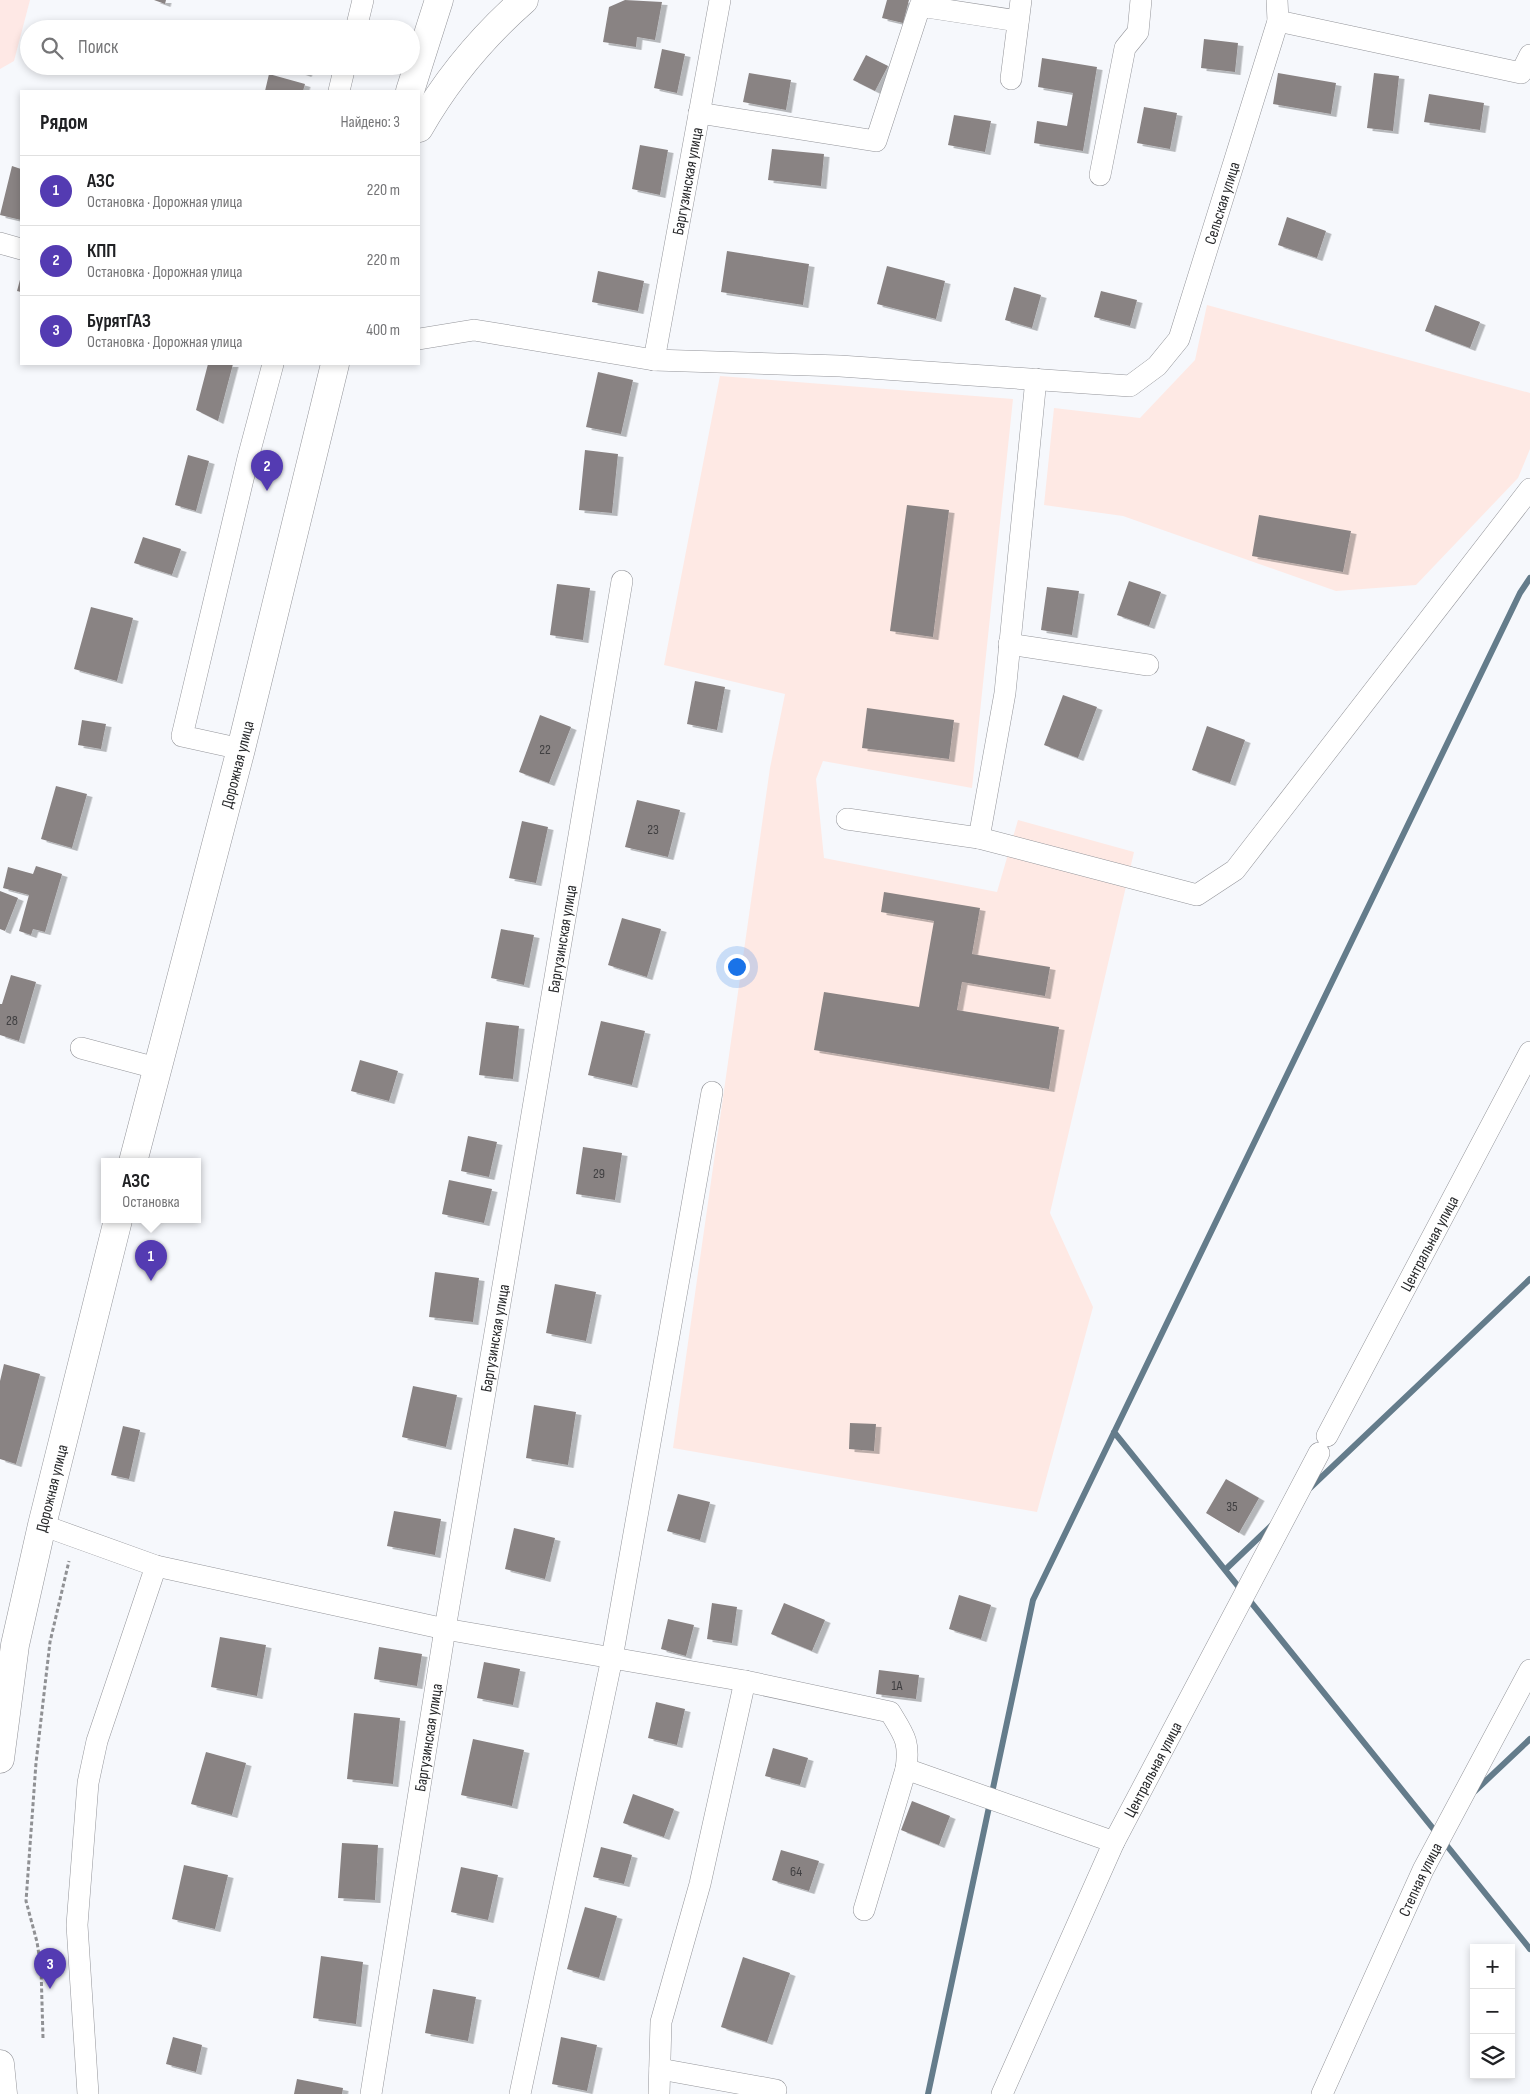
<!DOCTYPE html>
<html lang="ru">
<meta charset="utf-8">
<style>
:root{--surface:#fff;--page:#f6f6f6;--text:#202124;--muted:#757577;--line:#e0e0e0;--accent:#543bb2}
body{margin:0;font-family:"Sofia Sans Condensed",sans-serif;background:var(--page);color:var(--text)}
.controls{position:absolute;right:15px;bottom:15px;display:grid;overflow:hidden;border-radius:0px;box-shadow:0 2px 8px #0003}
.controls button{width:45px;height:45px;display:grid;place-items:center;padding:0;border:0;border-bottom:1px solid var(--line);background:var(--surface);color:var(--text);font:25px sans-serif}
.you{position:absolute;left:736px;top:966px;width:18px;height:18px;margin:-12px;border:4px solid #fff;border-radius:50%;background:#1a73e8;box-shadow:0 0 0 8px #1a73e833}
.badge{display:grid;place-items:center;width:32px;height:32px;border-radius:50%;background:var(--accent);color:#fff;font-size:16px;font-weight:700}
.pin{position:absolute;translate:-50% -41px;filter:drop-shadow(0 1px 2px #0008)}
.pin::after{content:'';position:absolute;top:26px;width:18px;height:15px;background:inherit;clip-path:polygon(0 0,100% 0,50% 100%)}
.popup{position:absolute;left:101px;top:1158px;width:100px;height:65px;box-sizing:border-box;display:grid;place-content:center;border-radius:0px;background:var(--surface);filter:drop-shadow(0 1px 4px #0005);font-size:16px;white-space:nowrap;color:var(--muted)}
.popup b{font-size:19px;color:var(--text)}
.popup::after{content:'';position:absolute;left:50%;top:100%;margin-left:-10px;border:10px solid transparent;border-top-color:var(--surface)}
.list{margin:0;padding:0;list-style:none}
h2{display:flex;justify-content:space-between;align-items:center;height:65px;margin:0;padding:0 20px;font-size:21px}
h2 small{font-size:16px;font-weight:400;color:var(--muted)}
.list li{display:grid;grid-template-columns:32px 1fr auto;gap:15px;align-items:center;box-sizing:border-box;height:70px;padding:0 20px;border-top:1px solid var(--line)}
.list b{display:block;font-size:19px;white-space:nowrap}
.list p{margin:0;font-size:16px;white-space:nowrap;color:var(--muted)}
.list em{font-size:16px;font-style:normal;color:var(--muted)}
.icon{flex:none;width:28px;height:28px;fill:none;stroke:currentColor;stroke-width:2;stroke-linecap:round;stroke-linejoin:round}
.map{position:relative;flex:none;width:1530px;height:2094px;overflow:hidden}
.search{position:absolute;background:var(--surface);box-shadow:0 2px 8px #0003;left:20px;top:20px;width:400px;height:55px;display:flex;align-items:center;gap:12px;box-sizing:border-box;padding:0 18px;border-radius:28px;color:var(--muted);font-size:19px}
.panel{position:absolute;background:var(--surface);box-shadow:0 2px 8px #0003;left:20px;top:90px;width:400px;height:275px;border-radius:0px}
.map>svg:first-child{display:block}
</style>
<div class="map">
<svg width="1530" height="2094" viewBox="0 0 1530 2094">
<defs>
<filter id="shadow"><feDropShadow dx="5.5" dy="3" stdDeviation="0" flood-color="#0004"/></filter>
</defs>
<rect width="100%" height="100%" fill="#f6f8fc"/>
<!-- industrial -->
<path fill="#fee9e4" d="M1207,305L1530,393V449L1518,478L1416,585L1336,591L1123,516L1044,505L1054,408L1140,418L1195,360Z
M720,376L1013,399L972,788L823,761L816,779L824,858L997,892L1018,820L1134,852L1050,1213L1093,1307L1037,1512L673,1448L770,768L785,694L664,665Z"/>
<!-- education -->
<path fill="#fee8e5" d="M0,0H30L14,61L0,69Z"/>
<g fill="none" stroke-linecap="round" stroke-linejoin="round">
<!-- stream -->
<path stroke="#647c8b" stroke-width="6" d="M1114,1432L1530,1949
M1310,1488L1530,1279
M1225,1570L1272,1525
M1475,1791L1530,1739
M928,2094L1033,1600L1520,593L1530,578"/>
</g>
<!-- building -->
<path fill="#898383" filter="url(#shadow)" d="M154,0H166L165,4Z
M625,0L662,2L655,40L637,37L636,47L603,42L609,7Z
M887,0H909L903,23L882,18Z
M1204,39L1238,43L1235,72L1201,68Z
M662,49L685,54L677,93L654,88Z
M866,55L888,66L875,91L853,80Z
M1042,58L1097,67L1083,151L1034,143L1037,121L1067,126L1073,93L1038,87Z
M283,66H309L306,74Z
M749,73L791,80L786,110L743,102Z
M1278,73L1336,83L1331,114L1273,104Z
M1374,73L1399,76L1393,131L1367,128Z
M269,74L305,84L303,91H265Z
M1429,94L1484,103L1480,130L1424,122Z
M1144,107L1177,113L1170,149L1137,143Z
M954,115L991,121L985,152L948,145Z
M640,145L668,150L660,195L632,189Z
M772,149L824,154L821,186L768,180Z
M12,166L21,169V220L0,215Z
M1287,217L1326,231L1317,258L1278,245Z
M727,251L809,264L803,305L721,292Z
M887,266L945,281L936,319L877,304Z
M598,271L644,281L638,311L592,302Z
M21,276V292L17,291Z
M1014,287L1041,295L1032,328L1005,320Z
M1101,291L1137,300L1130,326L1094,317Z
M1435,305L1480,322L1470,348L1425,331Z
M208,364H233L218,421L196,410Z
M598,372L633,380L621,434L586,427Z
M585,450L618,454L612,513L579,510Z
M188,455L209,461L196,511L175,505Z
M907,505L949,510L933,637L890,631Z
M1259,515L1351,531L1343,572L1252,556Z
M143,537L181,549L172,575L134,563Z
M1129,581L1161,592L1149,626L1117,615Z
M557,584L590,588L583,640L550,635Z
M1047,587L1079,591L1072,635L1041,630Z
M91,607L133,618L117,681L74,669Z
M695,681L725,687L717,730L687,724Z
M1063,695L1097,707L1078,758L1044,745Z
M867,708L954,720L949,759L862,748Z
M540,715L571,727L549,783L519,772Z
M82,720L106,724L101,749L78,745Z
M1207,726L1245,740L1230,783L1192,770Z
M56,786L87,794L72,848L41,839Z
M637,800L680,810L668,857L625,847Z
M522,821L548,827L536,883L509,878Z
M36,866L62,874L45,932L33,929L31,935L19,931L29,895L3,888L8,867L33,874Z
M0,891L18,898L5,931L0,929Z
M884,892L980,908L972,954L1050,967L1045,996L962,982L957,1010L1059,1027L1049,1089L814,1050L824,992L919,1007L934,921L881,912Z
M622,918L661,929L647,977L608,965Z
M501,929L534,935L524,985L491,978Z
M11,975L36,982L19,1041L0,1035V1004H2Z
M601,1021L645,1031L632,1085L588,1075Z
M486,1022L519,1026L513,1079L479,1075Z
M360,1060L398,1071L389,1101L351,1091Z
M468,1136L497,1142L489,1177L461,1171Z
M583,1147L622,1153L615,1200L576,1194Z
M449,1180L492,1189L484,1223L442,1214Z
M435,1272L479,1278L473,1322L429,1317Z
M555,1284L596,1292L586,1341L546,1333Z
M4,1364L40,1374L16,1464L0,1459V1381Z
M413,1386L457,1395L446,1447L402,1437Z
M534,1405L576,1412L568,1465L526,1458Z
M850,1423L876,1424L874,1451L849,1449Z
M123,1426L140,1430L129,1479L111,1475Z
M1226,1479L1259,1498L1239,1533L1206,1513Z
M678,1494L710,1502L700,1540L667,1531Z
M394,1511L441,1519L435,1555L387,1546Z
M514,1528L555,1538L545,1579L505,1569Z
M959,1595L991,1605L981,1639L949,1629Z
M712,1603L737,1607L732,1643L707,1639Z
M784,1603L825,1620L812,1651L771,1634Z
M668,1619L694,1625L686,1656L661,1649Z
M220,1637L266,1645L257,1696L211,1687Z
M379,1647L422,1654L417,1686L374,1679Z
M484,1662L520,1669L513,1705L477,1698Z
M879,1670L919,1675L916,1699L876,1694Z
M656,1702L685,1709L677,1745L648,1738Z
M354,1713L400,1718L393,1784L347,1779Z
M473,1739L524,1750L512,1806L461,1795Z
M773,1748L808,1758L800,1785L765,1776Z
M206,1752L246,1763L232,1815L191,1804Z
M633,1794L674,1809L664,1837L623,1823Z
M912,1801L950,1816L939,1845L901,1830Z
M342,1843L378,1845L375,1900L338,1898Z
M601,1847L632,1855L624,1884L593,1877Z
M781,1850L819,1861L809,1891L772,1880Z
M184,1865L228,1875L215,1929L172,1919Z
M461,1867L498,1875L488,1920L451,1912Z
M585,1907L617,1916L599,1978L567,1969Z
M321,1956L363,1962L356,2024L313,2018Z
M743,1957L790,1973L767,2042L721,2027Z
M433,1989L476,1997L468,2041L425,2033Z
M173,2037L202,2045L196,2072L166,2064Z
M561,2037L597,2045L587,2091L552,2084Z
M297,2079L343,2088L342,2094H294Z"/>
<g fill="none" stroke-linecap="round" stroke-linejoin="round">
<defs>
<g id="minor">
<path d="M1278,21L1521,73L1530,55"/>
<path d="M356,29L363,0"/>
<path d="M1011,79L1021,0"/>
<path d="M339,91L345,66"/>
<path d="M699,113L876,141L920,6L1018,21"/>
<path d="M1100,175L1125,48L1138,32L1141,0"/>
<path d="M0,243L21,249"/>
<path id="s1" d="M419,339L474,330L654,360L840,366L1130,386L1157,366L1179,339L1278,21L1277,0"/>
<path id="s2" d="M654,360L720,0"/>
<path d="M1009,644L1148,665"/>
<path d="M241,749L182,736L248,458L273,364"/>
<path d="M847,819L979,838L1005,693L1036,379"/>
<path d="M979,838L1197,895L1235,870L1530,489"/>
<path d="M81,1048L156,1068"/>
<path id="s3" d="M1327,1436L1530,1052"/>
<path d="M42,1525L156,1566L445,1629L745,1681L890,1712C904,1735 910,1741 906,1769L864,1910"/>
<path d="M906,1769L1114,1842"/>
<path d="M660,2069L776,2090"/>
<path d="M88,2094L77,1925L88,1783L97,1741L156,1566"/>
<path id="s4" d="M371,2094L445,1629L622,581"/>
<path d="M520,2094L612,1658L712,1092"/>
<path d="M659,2094L661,2022L700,1884L745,1681"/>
<path id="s5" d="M1002,2094L1114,1842L1319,1453"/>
<path id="s6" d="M1322,2094L1423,1870L1530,1670"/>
</g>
<g id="major">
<path d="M410,91L439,0"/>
<path d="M419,128C447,79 482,37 524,0"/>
<path id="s7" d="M133,1162L241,749L335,364"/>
<path id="s8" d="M0,1759L15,1645L42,1525L118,1220"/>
<path d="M0,2064L3,2094"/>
</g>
</defs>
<!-- minor casing -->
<use href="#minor" stroke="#94959a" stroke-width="22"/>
<!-- major casing -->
<use href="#major" stroke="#94959a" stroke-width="29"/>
<!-- path -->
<path stroke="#909194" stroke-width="3" stroke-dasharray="4 2.5" stroke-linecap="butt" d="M43,2038L41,1968L37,1942L26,1901L36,1763L50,1642L69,1561"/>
<!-- minor -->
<use href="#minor" stroke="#fff" stroke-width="21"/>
<!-- major -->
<use href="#major" stroke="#fff" stroke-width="28"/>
</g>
<g text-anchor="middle" stroke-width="4" stroke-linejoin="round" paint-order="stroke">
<!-- number labels -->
<g font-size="14" fill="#414042">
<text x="545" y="754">22</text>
<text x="653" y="834">23</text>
<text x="12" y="1025">28</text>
<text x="599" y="1178">29</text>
<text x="1232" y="1511">35</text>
<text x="897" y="1690">1А</text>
<text x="796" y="1876">64</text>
</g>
<!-- street labels -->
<g font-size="16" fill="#292a2c" stroke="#fff">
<text dy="6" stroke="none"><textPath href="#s2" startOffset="182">Баргузинская улица</textPath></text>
<text dy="6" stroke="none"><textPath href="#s1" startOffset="926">Сельская улица</textPath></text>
<text dy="6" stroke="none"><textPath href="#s7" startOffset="411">Дорожная улица</textPath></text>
<text dy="6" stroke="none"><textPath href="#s4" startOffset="1171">Баргузинская улица</textPath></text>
<text dy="6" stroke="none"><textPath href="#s3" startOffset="218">Центральная улица</textPath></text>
<text dy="6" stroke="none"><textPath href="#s4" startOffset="766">Баргузинская улица</textPath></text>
<text dy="6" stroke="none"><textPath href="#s8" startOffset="276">Дорожная улица</textPath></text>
<text dy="6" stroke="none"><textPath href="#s4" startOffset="361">Баргузинская улица</textPath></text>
<text dy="6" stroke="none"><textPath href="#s5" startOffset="358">Центральная улица</textPath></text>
<text dy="6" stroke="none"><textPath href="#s6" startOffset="236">Степная улица</textPath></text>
</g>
</g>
</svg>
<div class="controls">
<button>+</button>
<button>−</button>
<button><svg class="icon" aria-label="layers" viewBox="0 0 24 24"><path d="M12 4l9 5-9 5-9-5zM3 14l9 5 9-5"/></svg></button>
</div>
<div class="you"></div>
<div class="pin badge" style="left:151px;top:1281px">1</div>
<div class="popup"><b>АЗС</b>Остановка</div>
<div class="pin badge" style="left:267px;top:491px">2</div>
<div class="pin badge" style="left:50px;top:1989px">3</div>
<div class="search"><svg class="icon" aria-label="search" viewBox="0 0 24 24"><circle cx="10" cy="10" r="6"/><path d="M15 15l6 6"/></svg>Поиск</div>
<section class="panel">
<h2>Рядом<small>Найдено: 3</small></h2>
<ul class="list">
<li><span class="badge">1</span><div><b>АЗС</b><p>Остановка · Дорожная улица</p></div><em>220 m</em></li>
<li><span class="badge">2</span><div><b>КПП</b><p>Остановка · Дорожная улица</p></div><em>220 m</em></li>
<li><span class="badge">3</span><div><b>БурятГАЗ</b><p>Остановка · Дорожная улица</p></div><em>400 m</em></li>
</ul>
</section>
</div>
